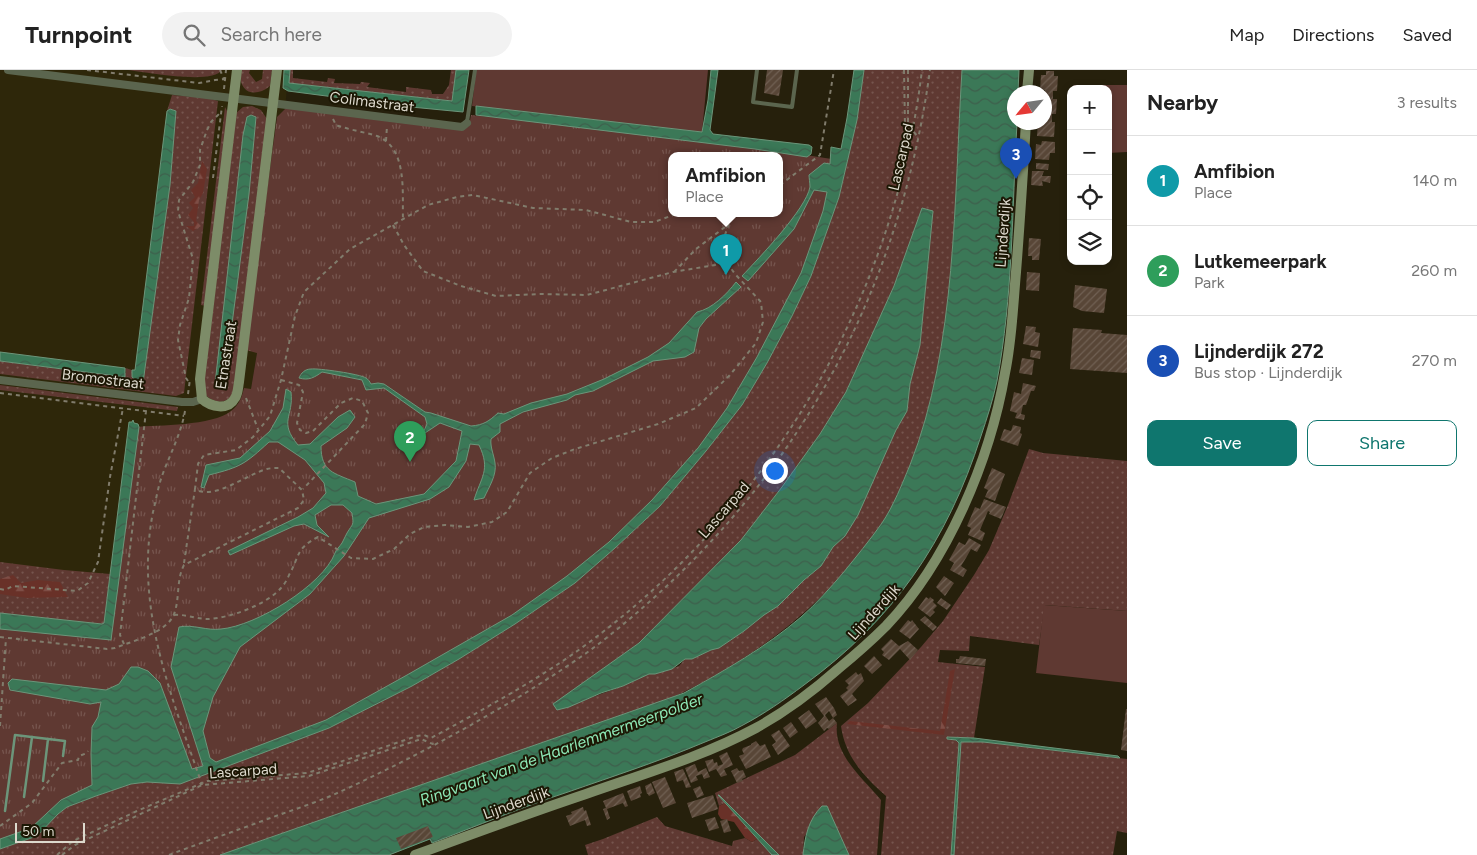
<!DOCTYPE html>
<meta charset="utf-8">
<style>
:root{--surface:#fff;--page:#f2f2f2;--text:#222;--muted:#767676;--line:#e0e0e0;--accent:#0f766e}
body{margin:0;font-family:Figtree,sans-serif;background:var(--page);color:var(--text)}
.controls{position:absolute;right:15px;top:15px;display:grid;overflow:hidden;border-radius:10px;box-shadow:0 2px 8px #0003}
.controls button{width:45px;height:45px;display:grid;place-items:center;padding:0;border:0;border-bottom:1px solid var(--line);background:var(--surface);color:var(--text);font:25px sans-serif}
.compass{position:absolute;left:1007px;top:15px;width:45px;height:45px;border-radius:50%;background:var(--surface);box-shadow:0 2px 8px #0003;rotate:241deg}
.scale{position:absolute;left:15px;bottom:12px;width:70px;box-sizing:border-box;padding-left:5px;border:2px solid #ddd9cd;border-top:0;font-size:14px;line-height:18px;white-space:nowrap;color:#ddd9cd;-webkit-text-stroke:4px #1c1704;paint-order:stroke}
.you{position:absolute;left:774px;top:400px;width:18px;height:18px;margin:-12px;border:4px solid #fff;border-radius:50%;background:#1a73e8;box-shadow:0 0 0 8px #1a73e833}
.badge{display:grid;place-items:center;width:32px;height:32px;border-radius:50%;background:var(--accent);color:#fff;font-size:16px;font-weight:700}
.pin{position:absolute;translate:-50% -41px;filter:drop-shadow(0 1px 2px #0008)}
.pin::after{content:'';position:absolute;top:26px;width:18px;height:15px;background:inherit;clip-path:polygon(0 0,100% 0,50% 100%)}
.popup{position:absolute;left:668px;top:82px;width:115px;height:65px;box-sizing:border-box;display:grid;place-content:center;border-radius:10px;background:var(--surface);filter:drop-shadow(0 1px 4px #0005);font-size:16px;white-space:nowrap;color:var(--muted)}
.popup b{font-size:19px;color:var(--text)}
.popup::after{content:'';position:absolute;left:50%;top:100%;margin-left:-10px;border:10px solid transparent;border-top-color:var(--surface)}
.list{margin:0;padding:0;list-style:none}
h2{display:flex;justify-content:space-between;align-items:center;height:65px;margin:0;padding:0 20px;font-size:21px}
h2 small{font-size:16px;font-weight:400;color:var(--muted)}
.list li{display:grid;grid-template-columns:32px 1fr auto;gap:15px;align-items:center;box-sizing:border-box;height:90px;padding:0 20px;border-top:1px solid var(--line)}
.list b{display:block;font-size:19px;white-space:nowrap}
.list p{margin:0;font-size:16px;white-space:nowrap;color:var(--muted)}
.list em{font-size:16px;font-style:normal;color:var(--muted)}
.actions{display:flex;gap:10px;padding:15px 20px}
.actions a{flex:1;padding:11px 0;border:1px solid var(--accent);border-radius:10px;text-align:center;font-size:18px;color:var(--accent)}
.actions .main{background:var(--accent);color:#fff}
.icon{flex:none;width:28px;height:28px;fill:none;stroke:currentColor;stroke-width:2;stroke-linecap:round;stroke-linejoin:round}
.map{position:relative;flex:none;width:1127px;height:785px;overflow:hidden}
header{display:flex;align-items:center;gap:30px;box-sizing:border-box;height:70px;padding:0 25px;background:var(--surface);border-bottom:1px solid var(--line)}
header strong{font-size:24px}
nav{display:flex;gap:28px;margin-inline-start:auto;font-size:18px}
.search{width:350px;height:45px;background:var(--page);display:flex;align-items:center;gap:12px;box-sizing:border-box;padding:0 18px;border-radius:28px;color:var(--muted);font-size:19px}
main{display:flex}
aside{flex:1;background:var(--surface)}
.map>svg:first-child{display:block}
</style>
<header>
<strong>Turnpoint</strong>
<div class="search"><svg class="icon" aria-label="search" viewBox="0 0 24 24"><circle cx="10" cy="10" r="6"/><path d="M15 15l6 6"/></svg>Search here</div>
<nav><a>Map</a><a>Directions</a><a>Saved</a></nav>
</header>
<main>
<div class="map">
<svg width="1127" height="785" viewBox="0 0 1127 785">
<defs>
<pattern id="grass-dots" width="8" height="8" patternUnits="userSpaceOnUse" patternTransform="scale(1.25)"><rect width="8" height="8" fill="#5f3932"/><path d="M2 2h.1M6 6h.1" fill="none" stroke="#76554e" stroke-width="1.8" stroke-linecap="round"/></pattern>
<pattern id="forest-firs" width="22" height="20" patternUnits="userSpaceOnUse" patternTransform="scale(1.25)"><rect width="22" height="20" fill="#693128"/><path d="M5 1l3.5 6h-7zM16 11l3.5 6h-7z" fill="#7e4e46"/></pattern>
<pattern id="park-tufts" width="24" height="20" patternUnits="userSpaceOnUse" patternTransform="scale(1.25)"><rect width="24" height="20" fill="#5f3932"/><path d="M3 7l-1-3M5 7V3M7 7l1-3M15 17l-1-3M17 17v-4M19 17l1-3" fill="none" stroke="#76554e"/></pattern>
<pattern id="water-waves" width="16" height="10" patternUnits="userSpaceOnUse" patternTransform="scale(1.25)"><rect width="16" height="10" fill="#3b7857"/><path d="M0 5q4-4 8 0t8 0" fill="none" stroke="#3e5f4c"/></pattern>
<pattern id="building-hatch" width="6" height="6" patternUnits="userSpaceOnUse" patternTransform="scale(1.25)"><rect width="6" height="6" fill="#584637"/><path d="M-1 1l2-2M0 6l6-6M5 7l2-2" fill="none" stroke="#706053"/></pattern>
</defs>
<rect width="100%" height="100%" fill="#26200c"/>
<!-- built -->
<path fill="#2e270a" d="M0,0H287V18L285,39L277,47L257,283L251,319L111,560L0,553Z"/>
<!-- grass -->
<path fill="url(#grass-dots)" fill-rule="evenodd" d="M128,0H222C213,15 145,2 128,0Z
M240,0H250L249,3L256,12L262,9L263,0H272L270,16C254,29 238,22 240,0Z
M290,0H293V8L327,12L328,8L335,9L334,13L360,14L361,12L370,13L367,17L406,22V17L431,20L432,24H443L449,15L451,0H456L452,31L289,13Z
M864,0H962C954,127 957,276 910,395C902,414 894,435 882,453C853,497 816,536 774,567C740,592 704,614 666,630L220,785H0V779L37,766L58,744L67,737L96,726L131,714L147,712L180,713L329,658L412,616L459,589L515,554L575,513L615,478L660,436L706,381L742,335L767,293L792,246L811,206L839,127L857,50ZM933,141L920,275L910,314L907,341L896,360L845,466L833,477L821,496L804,510L778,536L764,545L744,561L719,578L711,580L692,589H685L679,596L655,604H649L623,616L557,640L554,634L639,573L741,470L782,417L820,364L846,322L894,216L907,182Z
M172,25L208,28L218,31L184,323L176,326L0,304V291L97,304L126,303L125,298L132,300V307L143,312L170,115L176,41L170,39L167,41Z
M252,36L261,40L267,49L236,315C234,318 233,323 231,326C223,337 209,330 203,322L236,43L243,37Z
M225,37L229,45L206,236L201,235Z
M0,315L178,337L177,341L0,320Z
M1029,379L1043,383L1127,391V541L1045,535L1039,575L970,566L969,581L940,580L938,592L985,597L974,668L947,667L948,669L956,670L959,673L951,785H881L886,726C864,707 845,686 841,656L868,633L921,577L943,551L974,505L989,480L1008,435Z
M0,492L64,500L110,504L104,553L103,554L0,543Z
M837,653C833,685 863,708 881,730L877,785H849L826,736L804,767L803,785H779L719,725L725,733L719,736L715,723L795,685Z
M961,671L983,672L1127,689V763L1117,761L1113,785H954Z
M657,747L665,756L732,776L733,771L745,768L752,772L757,769L772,785H588L585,775L603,769Z"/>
<!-- forest -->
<path fill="url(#forest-firs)" d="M202,91L207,99L203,123L199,130L196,151L201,156L193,161L186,156H194V152L188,145L193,138L189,133L195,127L191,120L198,113Z
M13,505L21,513L38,510L60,512L68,527L27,528L0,524V509Z
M955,599L944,665L847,654L850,651L940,661L950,601Z
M725,733L757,769L752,772L745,768L734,752L721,749L718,744L719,736Z"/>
<!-- park -->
<path fill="url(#park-tufts)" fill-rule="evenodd" d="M288,38L463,60L469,56L471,45L708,70L838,90L832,133L804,208L728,346L659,428L604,480L501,556L317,658L210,698L153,707L64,732L35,761L0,772V553L104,565L135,357C159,355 212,356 231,341C239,335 242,327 244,318L251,319L257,283L246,280L249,254L277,47L285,39ZM672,86H780V144H672Z"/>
<!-- garden -->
<path fill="#5f3932" d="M476,0H708L702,62L472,36Z
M1074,15H1127V82L1108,83V19H1073Z
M1044,535L1127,541V613L1036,603Z"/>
<!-- water -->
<path fill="url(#water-waves)" stroke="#6c957a" d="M284,0H290L289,13L452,31L456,0H469L463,42L411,37L288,21L283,18Z
M711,0H718L710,60L713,64L809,75L812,77L811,84L807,87L755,79L476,45V36L702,62L708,30Z
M854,0H864L857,50L839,127L811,206L792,246L767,293L742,335L706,381L660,436L615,478L575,513L515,554L459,589L412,616L329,658L180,714L147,712L131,714L96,726L67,737L58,744L37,766L0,779V769L31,758L61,730L92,715L91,684L92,657L98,647L101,632L90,634L10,620L8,613L12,609L106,620L119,614L131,597H138L148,601L160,613L192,699L203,696L171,597L179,557C193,554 207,561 221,559C256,556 323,515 335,483C336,480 340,476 342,473C344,470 345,466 347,463C353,453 354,456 352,443L343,435H331L315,445L317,455L329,467L304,454L294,456L230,485L228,481L298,447L313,438L326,423L324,413L305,390L278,372H269C245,394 241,397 209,405L204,418L201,417L206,395L240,388L270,361L283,338L286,319L291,322C294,347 278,351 298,375L310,374L338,347L350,340L355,347L347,358L321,376C321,402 334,403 355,412L358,426L376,434L424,424L456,391L462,361L440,353L422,365L427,354L425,347L384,318L366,320L362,310L322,302C315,307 309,311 299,308C301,303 305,299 311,299C318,298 360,304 366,308C368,309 370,312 371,314L378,313L384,314L425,342L431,343L471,356C484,355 489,351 498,343L504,344L531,333L567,324L604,309L648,287L669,273L697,242C712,239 727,224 736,212L741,217L706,249L699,258L694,282L685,287L653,291L593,321L575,325L567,330L523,342L500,354V362L491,369C490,377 494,385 495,393C497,405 489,417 484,428L474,430C481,407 491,400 479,375L470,374L466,391L449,417L430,429L369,448L344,486L310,524L240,577L213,627L203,661L210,688L216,692L326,650L407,605L512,545L567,506L609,472L652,430L698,378L727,338L757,287L801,203L823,141L827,122L814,120L794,159L748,211L742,206C759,188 806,139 810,117C810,113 809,108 809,105L824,93L830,94L831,77L841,79L847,48Z
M962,0H1019L1018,22H1014V52L1017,53C1012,139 1013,227 997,311C993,330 987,348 981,366C947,472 893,550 804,615C784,630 764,644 743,655C731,662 717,667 705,672C660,691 614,706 568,722C522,737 477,756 432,773L430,769L389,785H220L684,623C724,601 766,577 801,547C816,534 830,518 843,503C856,487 870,470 882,453C894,435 902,414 910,395C957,276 954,127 962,0Z
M170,39L176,41L170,115L143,313L138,312L132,307V300H135L166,49L167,41Z
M251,45L256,47L249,124L224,315L217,316L215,314L243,65L247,47Z
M922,138L933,141L920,275L910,314L907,341L896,360L858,445L845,466L833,477L821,496L804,510L778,536L764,545L744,561L719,578L711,580L692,589H685L672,599L655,604H649L623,616L601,623L569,637L557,640L553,634L639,573L741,470L782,417L820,364L846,322L894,216Z
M0,282L125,298V307L0,291Z
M133,350L134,353L138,354L139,357L111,570L0,559V543L102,554L104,553L129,352H132Z
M947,667L974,668L1118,686L1120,688L983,672H961L954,785H951L959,673L956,670L947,669Z
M718,725H719L779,785H772Z
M822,736H827L849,785H803C805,767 808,750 822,736Z"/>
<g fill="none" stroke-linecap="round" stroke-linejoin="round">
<!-- stream -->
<path stroke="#6c957a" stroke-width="2.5" d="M43,711L48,669
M24,727L32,667
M5,741L15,665L65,671L63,686"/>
</g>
<!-- building -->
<path fill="url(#building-hatch)" d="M767,0H783L779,26L764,23Z
M1046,1H1054V6H1058L1057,21H1053V29H1057L1056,44H1052V52H1055L1054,67L1037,66L1038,52H1044V47L1047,48V44L1044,43L1045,20H1040L1041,5H1046Z
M1042,71L1055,72V83H1050L1049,90L1035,89L1036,74L1041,75Z
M1036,93L1049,94L1048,100L1036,99Z
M1032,101H1044L1042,106H1051L1050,113L1042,111L1043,116L1031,115Z
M1029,168L1041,169L1039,190H1032V186H1028Z
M1027,202L1040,203L1039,221L1026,220Z
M1075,215L1107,219L1104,243L1082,241L1073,237Z
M1026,256L1036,257L1035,262L1040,263L1038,277L1023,274Z
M1073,258L1102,260L1101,263L1127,265V303L1070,299Z
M1031,280L1041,281L1040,289L1030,287Z
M1022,288L1034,290L1032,305L1019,303Z
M1023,313L1036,316L1034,321H1031L1026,335H1023L1021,344L1025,345L1024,350L1015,348L1017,343L1010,341L1014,322L1021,324Z
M1013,355L1021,357L1020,363L1022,364L1018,376L1000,370L1004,359L1011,361Z
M992,398L1005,404L995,431L985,427L988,420L984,418Z
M984,429L1006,437L1001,449L989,444L990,442L988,441L980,460L985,463L982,471L968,465L971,458L967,456L975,437L980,439Z
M969,468L981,475L977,482L971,479L966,488L961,496L967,500L963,507L950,500L954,493L949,490L959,472L965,475Z
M944,506L954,513L945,526L936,517Z
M926,527L929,529L930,527L934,530L933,532L937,536L933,540L935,542L930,547L918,538Z
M941,528L951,535L947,540L937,533Z
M925,546L937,557L933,561L920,550Z
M908,550L911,552L912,550L919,559L910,569L899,561Z
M891,569L899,576L908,571L918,580L910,590L900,579L889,590L882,585L884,582L881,579Z
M874,586L882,595L872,604L864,596Z
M960,586L986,589L985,596L956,593V589H959Z
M856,602L858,605L861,603L864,611L852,624L857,630L848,636L840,626L848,620L846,618L849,615L845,611Z
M826,627L834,638L837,645L833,648L829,641L824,646L815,634Z
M1126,639H1127V681L1121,680Z
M809,640L817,651L806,659L798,648Z
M825,645L829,651L833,648L837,653L829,659L827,658L824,661L818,653Z
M791,652L798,662L790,668L783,658Z
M779,660L790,676L778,685L772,675L776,672L771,665Z
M756,671L760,676L765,674L771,687L746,699L739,686L744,684L742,680L743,678L751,675V674Z
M727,682L733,695L724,699L727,705L721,707L716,699L709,702L705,691L713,689L714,693L717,692L718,696L723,694L719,686Z
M695,694L698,702L706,698L710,707L704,709L702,704L696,706L698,710L691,713L685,698Z
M737,698L739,701L743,700L746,707L742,709L743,711L737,713L731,701Z
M683,699L691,717L686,718L683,710L677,712L674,702Z
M665,707L676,733L663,738L652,712Z
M651,713L655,723L649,726L648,724H647L645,716Z
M640,716L642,723L640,724L641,727L631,731L627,721Z
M700,716L704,725L697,728L693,719Z
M623,723L628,736L625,737L623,733L607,739L610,748L607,750L603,739L606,738L603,731Z
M713,725L718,739L692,748L687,733Z
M583,737L584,741L586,740L591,755L587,756L585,750L570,756L566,746L572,744L571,742Z
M715,747L719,758L709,761L705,750Z
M727,749L731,761L724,763L720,751Z
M428,756L433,767L401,779L396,768Z"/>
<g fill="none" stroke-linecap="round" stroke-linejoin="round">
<!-- path -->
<path stroke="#817c6c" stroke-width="2" stroke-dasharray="4 4" stroke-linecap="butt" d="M87,0L199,13L215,10L225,9
M220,0L224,9
M904,0L905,56L911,66
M908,0V55L918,67
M224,19L226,0
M333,49L336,55C350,60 364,62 377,66C408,78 402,123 403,149
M386,71L387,56
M213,108L222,36
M780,115L820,85L834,0
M393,155L404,175L423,201L461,216L496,226L540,224L587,225L673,202L727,193
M674,202L696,179L729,154
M725,204L729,197
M281,310L299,315L303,322L297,353L300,360L306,363L313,361L341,333L353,328L362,331L368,343L365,354L303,419
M188,311L186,308L178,270L180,255L189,228L193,189L178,141L179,130L193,112L200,95V80L207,60L211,52L221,42
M0,323L184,346
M188,324L190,309
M246,328L258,359
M185,341C181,364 170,384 162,406C158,417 156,430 153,442C134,539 172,626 202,715
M184,493L195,419
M0,519L5,520L13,516L77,521L88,513L98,492L110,407L123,338
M174,545C186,544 196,549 208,549C230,548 266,535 281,518C284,515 287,510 289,505C300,486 295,479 318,467L351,488L373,489L394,479L410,464L424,457L445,455L468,457L492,452L507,442L530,403L552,388L575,379L658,354L696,338L730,305L756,273L763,252L761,232L735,204L727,193L724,179V168L732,144
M0,567L107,579L115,578C132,571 167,563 174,544C180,529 176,510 184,495L298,438L304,430L302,420L279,398C275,398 271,398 267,399C247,404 214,431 195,419L198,394L204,385L236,380L253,367L270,346L281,310L295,246L304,222L350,179L428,135L457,127L473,125L533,138L586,140L631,152H654L676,144
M124,574L120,565L146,341
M0,656L6,568
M0,756L32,733L62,693L78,690L79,686L87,683L88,681
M57,785L73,771L137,741L207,711L307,703L417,666L424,665L431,668C479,642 528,615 573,584C765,449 894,233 922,0
M62,785L75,775L202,715L309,706L421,669L435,675
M169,785C203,772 238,760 273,747C293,740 314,733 333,725C397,696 459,663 519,627C552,606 585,586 615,561C793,417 899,227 930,0"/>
<!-- lane -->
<path stroke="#5b654e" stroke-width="4" d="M757,0L753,32L792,37L797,0
M467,52L475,0"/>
<!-- street -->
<path stroke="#5b654e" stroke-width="8" d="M8,0L462,57L467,53
M0,310L182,332H193L202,329"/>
<!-- secondary -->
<path stroke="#7d8c68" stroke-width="10" d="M237,0L200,309L202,329C211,337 228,341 235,328C238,324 238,317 239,312L277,0
M1027,22L1029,0
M415,785C472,764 529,743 586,724C643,704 702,687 756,658C785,642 813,621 838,599C855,585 871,571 886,556C948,491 990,390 1005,303C1012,269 1013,236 1016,202C1020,152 1023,102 1026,52"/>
</g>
<g text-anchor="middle" stroke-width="4" stroke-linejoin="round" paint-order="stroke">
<!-- street labels -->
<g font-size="15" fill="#ddd9cd" stroke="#1c1704">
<text transform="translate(372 32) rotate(7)" y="5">Colimastraat</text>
<text transform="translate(901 87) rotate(-77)" y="5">Lascarpad</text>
<text transform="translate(1003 163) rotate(-86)" y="5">Lijnderdijk</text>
<text transform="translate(226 285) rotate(-81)" y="5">Etnastraat</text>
<text transform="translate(103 309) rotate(7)" y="5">Bromostraat</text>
<text transform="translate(724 440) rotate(-49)" y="5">Lascarpad</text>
<text transform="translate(874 542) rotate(-48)" y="5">Lijnderdijk</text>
<text transform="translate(243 701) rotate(-4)" y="5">Lascarpad</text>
<text transform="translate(516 733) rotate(-20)" y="5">Lijnderdijk</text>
</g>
<!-- water labels -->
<g font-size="16" font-style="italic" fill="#8de7b5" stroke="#1c1704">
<text transform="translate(561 679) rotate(-20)" y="6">Ringvaart van de Haarlemmermeerpolder</text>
</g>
</g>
</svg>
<div class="controls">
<button>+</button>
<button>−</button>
<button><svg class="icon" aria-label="locate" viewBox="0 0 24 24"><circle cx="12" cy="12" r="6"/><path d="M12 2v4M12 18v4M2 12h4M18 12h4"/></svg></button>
<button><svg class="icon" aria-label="layers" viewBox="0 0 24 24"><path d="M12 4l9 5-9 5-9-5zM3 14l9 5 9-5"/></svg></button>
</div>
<svg class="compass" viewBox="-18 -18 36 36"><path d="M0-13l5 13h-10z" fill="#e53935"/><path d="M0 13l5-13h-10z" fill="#767676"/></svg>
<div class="scale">50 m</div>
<div class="you"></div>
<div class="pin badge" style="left:726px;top:205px;background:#0f9aa8">1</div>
<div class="popup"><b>Amfibion</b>Place</div>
<div class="pin badge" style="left:410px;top:392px;background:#2e9e5b">2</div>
<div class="pin badge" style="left:1016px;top:109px;background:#1a4fb4">3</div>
</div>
<aside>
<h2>Nearby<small>3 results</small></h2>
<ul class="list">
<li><span class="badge" style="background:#0f9aa8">1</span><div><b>Amfibion</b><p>Place</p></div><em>140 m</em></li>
<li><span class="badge" style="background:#2e9e5b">2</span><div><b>Lutkemeerpark</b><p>Park</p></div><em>260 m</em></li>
<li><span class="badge" style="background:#1a4fb4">3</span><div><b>Lijnderdijk 272</b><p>Bus stop · Lijnderdijk</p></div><em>270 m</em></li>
</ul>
<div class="actions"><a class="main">Save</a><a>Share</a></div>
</aside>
</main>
